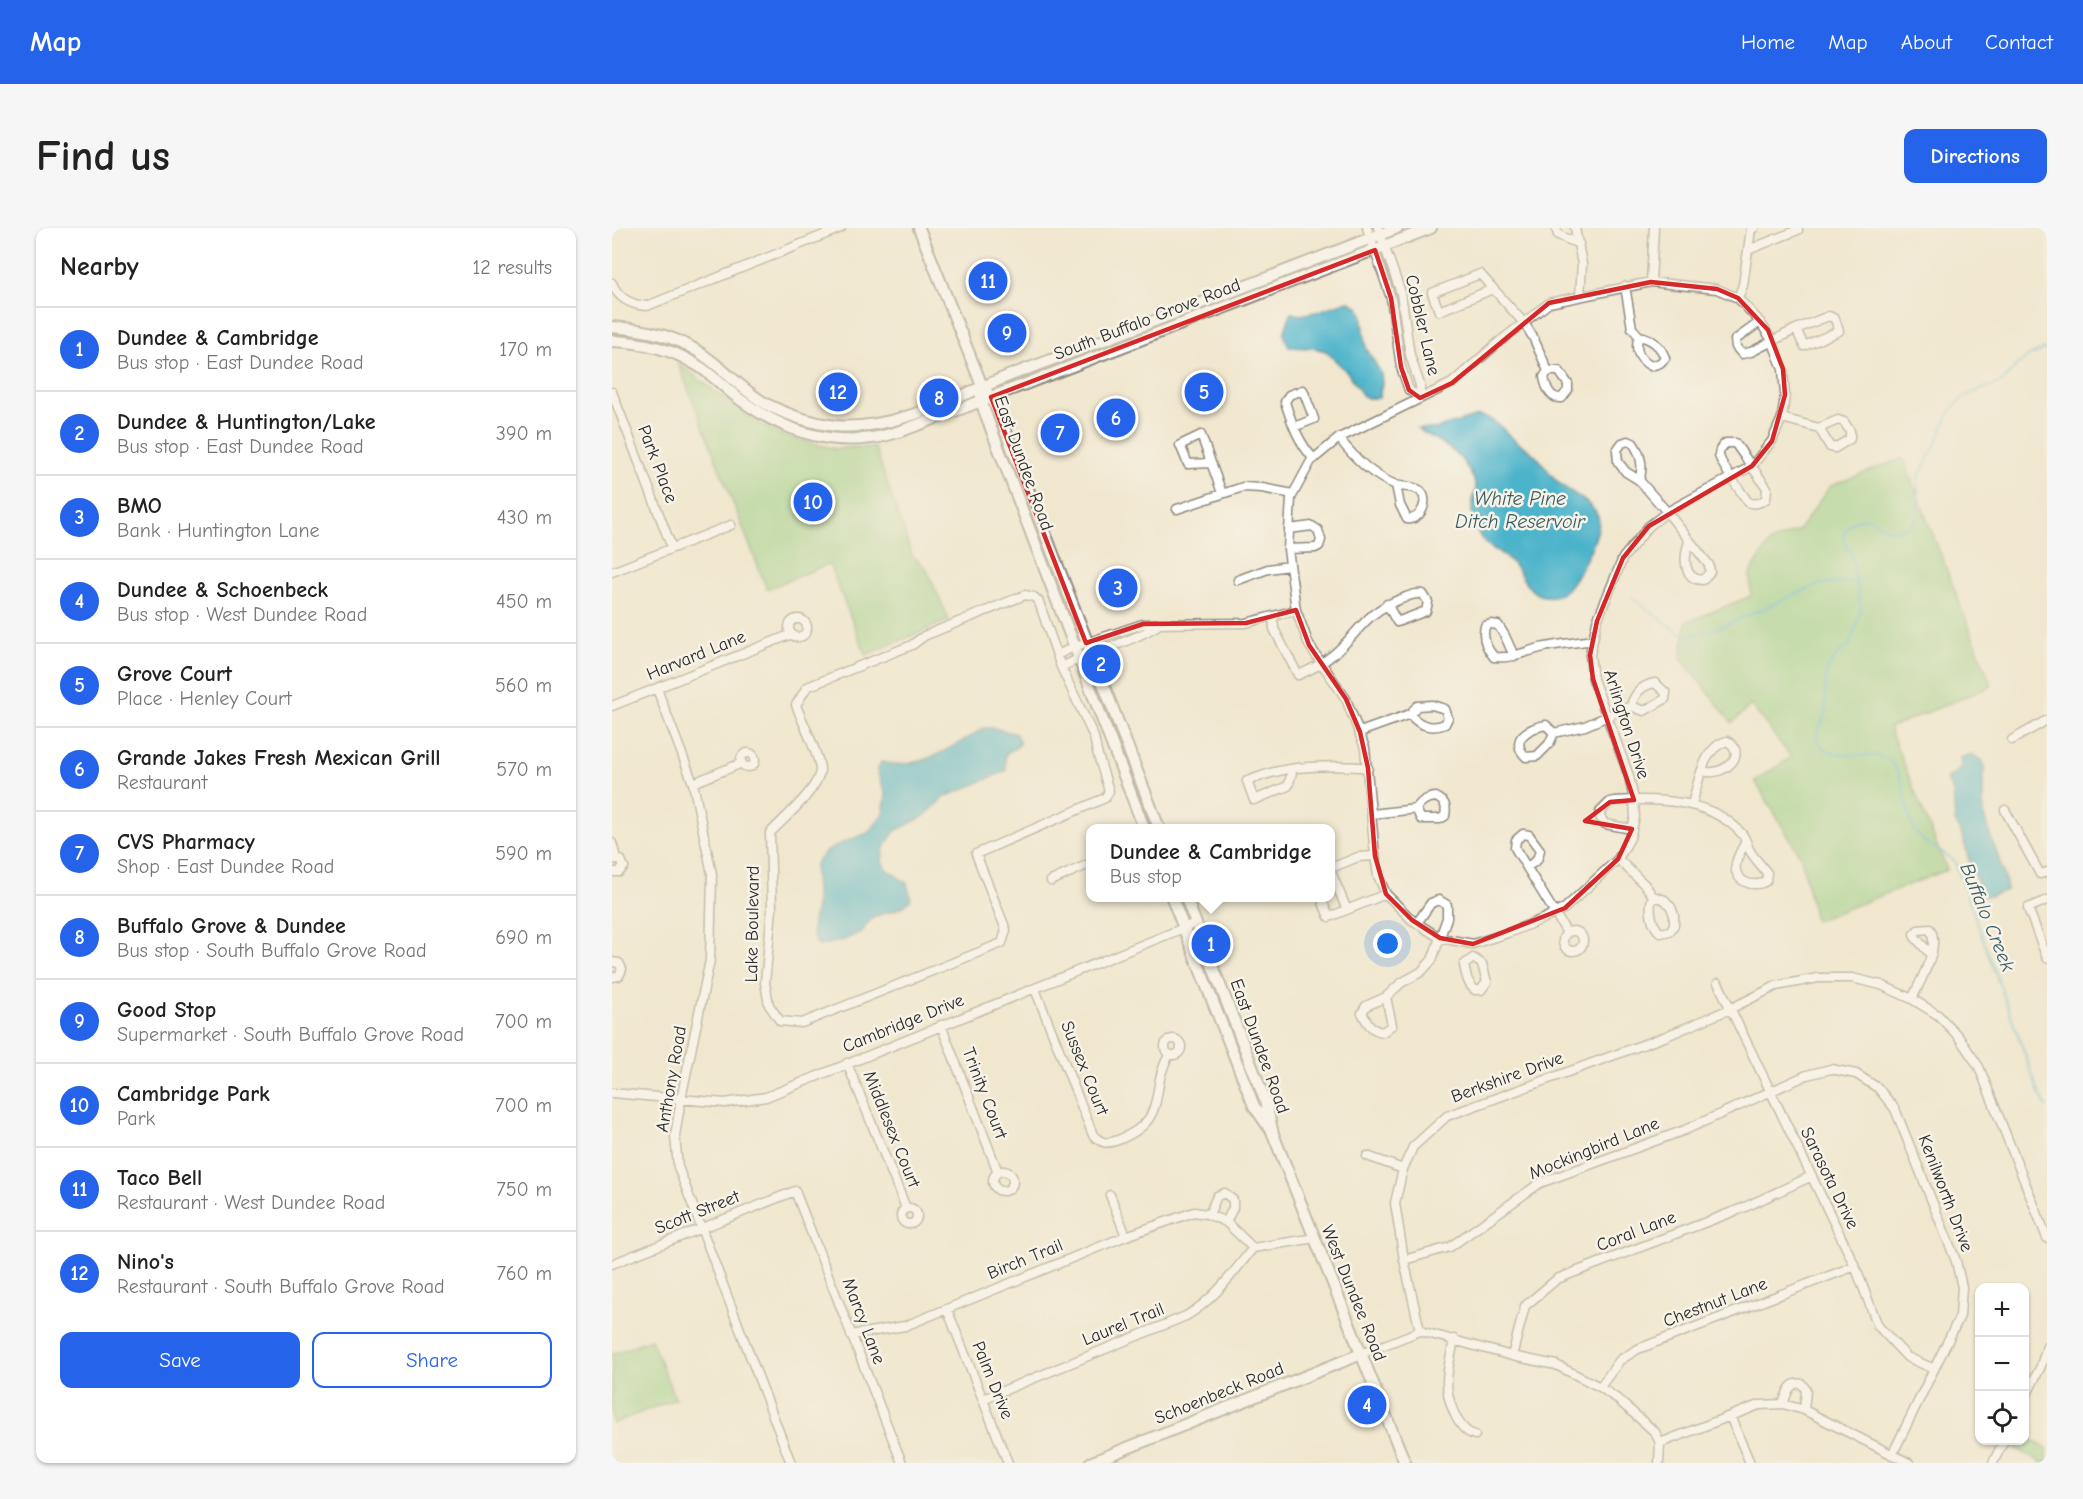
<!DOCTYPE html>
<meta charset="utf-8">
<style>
:root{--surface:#fff;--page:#f6f6f6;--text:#222;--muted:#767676;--line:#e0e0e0;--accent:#2563eb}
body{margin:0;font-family:"Comic Neue",sans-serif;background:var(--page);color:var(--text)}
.controls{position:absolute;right:18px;bottom:18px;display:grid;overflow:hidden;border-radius:12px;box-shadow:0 2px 4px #0004}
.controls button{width:54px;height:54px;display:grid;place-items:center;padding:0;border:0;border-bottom:2px solid var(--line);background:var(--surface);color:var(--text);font:30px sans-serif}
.you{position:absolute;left:776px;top:716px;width:21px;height:21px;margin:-15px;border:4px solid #fff;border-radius:50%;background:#1a73e8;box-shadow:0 0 0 9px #1a73e833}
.badge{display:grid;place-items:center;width:39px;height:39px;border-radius:50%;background:var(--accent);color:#fff;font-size:20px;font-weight:700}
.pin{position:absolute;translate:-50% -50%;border:3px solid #fff;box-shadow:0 2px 6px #0006}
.popup{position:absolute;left:474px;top:596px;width:249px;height:78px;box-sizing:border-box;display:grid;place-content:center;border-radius:12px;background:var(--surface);filter:drop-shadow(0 2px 4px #0005);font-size:20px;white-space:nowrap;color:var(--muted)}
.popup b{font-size:22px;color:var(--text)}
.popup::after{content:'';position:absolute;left:50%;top:100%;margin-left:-12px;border:12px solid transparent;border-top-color:var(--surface)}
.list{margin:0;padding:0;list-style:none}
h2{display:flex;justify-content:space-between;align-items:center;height:78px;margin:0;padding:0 24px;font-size:26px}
h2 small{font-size:20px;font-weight:400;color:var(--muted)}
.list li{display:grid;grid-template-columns:39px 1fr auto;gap:18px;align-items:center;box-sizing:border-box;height:84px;padding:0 24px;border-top:2px solid var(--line)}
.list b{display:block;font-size:22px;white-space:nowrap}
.list p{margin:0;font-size:20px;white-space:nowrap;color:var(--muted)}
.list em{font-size:20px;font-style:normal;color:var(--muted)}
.actions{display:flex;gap:12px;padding:18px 24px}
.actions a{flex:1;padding:14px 0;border:2px solid var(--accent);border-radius:12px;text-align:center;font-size:21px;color:var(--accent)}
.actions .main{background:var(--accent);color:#fff}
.icon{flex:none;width:33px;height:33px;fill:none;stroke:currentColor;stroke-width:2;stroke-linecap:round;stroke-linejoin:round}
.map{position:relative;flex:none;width:1435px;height:1235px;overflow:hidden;border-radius:12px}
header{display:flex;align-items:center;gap:36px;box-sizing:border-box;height:84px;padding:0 30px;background:var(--accent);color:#fff}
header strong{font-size:28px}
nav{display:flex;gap:33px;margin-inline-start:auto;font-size:21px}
.intro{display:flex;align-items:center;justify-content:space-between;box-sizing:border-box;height:144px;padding:0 36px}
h1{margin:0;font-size:42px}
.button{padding:15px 27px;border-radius:12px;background:var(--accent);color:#fff;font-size:21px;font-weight:700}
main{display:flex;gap:36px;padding:0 36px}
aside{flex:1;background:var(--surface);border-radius:12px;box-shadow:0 2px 4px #0004}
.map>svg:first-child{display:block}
</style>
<header>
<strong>Map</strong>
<nav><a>Home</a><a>Map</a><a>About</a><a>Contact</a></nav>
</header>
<div class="intro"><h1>Find us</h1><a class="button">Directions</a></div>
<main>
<aside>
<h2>Nearby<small>12 results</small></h2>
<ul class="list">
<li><span class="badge">1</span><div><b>Dundee &amp; Cambridge</b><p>Bus stop · East Dundee Road</p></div><em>170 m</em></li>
<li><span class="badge">2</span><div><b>Dundee &amp; Huntington/Lake</b><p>Bus stop · East Dundee Road</p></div><em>390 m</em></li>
<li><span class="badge">3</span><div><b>BMO</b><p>Bank · Huntington Lane</p></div><em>430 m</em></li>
<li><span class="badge">4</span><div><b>Dundee &amp; Schoenbeck</b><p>Bus stop · West Dundee Road</p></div><em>450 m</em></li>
<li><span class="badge">5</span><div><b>Grove Court</b><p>Place · Henley Court</p></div><em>560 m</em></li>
<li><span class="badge">6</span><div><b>Grande Jakes Fresh Mexican Grill</b><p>Restaurant</p></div><em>570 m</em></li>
<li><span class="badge">7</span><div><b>CVS Pharmacy</b><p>Shop · East Dundee Road</p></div><em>590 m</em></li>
<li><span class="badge">8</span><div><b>Buffalo Grove &amp; Dundee</b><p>Bus stop · South Buffalo Grove Road</p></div><em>690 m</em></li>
<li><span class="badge">9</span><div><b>Good Stop</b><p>Supermarket · South Buffalo Grove Road</p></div><em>700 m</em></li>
<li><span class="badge">10</span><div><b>Cambridge Park</b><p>Park</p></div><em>700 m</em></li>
<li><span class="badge">11</span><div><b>Taco Bell</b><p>Restaurant · West Dundee Road</p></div><em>750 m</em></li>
<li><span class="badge">12</span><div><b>Nino's</b><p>Restaurant · South Buffalo Grove Road</p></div><em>760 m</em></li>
</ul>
<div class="actions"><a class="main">Save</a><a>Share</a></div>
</aside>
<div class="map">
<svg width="1435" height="1235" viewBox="0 0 1435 1235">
<rect width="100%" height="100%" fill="#f7f3e8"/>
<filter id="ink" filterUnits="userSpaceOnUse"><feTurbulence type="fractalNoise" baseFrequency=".0167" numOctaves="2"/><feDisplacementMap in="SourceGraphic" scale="12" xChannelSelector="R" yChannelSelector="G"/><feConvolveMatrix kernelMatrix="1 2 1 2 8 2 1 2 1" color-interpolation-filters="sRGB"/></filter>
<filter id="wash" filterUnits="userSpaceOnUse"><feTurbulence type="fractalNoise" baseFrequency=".008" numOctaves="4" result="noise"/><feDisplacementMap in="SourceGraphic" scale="24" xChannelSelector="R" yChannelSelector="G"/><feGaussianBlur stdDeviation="1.35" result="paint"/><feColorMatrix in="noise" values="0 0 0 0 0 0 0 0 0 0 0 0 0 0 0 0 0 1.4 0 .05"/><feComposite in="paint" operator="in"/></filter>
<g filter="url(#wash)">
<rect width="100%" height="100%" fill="#f1e7cf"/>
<!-- green -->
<path fill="#94ce82" stroke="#607c56" stroke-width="1.5" d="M66,135L136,188L169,207L224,221L243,219L263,220L300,327L314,340L337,392L254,427L217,336L155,361Z
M1291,230L1380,458L1277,500L1335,642L1203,693L1189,629L1143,553L1179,529L1139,477L1120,495L1069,430L1074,394L1139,368L1138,346L1158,314L1187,302L1218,258Z
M39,1111L63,1171L0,1196V1126Z
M1413,1209L1435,1220V1235H1431L1395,1216L1396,1213L1412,1212Z"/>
<!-- water -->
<path fill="#4cb3ca" stroke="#3c6f7a" stroke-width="1.5" d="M736,73L747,79L750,85L754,120L769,145L770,155L767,170H756L751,168L736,145L714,123L702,120L677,119L672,106L679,85L688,87L704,84Z
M866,188C882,189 889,200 899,209C907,216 917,221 925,229C933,237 939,249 948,256C959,265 981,275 986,289C991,303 963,357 950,365C944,369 934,369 928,367C916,364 910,346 902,337C892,323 873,321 866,304C862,294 858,279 861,269C863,263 864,266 864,260C864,253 857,242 853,236C846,225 832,216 821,210C816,206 810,205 806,201H823Z
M372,500H382L404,506L408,516C403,522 397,522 393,527L394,543L333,569L311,589L283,603L272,619L270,633L274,641L295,655L299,671C296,674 292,679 288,680C272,687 259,685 251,703L232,712L207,718C195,706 202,693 204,678C205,664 202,650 203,636L213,624L234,613L256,605L271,586L274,567L265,543L269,534C306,544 342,518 372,500Z
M1359,526L1370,532L1372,537C1372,552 1370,569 1372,584C1376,611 1392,634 1395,662L1379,668H1371L1359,640L1351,610L1343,593L1341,563L1334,550L1343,546L1349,539L1348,530Z"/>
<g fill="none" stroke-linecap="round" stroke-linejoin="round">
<!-- stream -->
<path stroke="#4cb3ca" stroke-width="2" d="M1435,120L1419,127L1405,137L1390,154L1357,166L1345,175L1337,185L1325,214L1306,250V291C1286,309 1275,303 1256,290C1235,291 1224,309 1239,325L1249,381L1238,417C1207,436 1215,453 1213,485C1212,497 1195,510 1213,521C1231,533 1267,521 1279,534C1295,553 1292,579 1301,600C1309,617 1330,622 1343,634L1427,865L1435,879
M1020,370L1068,405L1079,408L1109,399L1207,356L1245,354"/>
</g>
</g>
<g filter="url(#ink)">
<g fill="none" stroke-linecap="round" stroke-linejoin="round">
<defs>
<path id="minor" d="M755,0L779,70L789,139L797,162L808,170V157L798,127L789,65L766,0
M944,0L946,7L967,16
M963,0L970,36L968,68
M1136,22L1186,2L1185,0
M1039,54L1105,61L1126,70L1148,94L1160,112L1171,141L1173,167L1170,190L1160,213L1140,238L1055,284L1037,298L1011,330L985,393L978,427L981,451L1017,548L1022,572L1023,589L1018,610L1006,631L953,680L933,690L896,705L861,716L828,710L800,692L774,666L766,648L763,628L753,520L734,471L697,417L684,382L676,321L679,270L699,233L727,210L840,155L887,114L937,75Z
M1039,54L1042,0
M0,55C6,70 19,77 35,78L229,0
M1013,58L1020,100L1027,108C1039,110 1049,118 1053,130L1048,135L1039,138C1027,132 1022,121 1027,108
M881,61L827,83L820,65L868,46L912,95L921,109L936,143L932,149C934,160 938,171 950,170L956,162V156L947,143H936
M1126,70L1131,57L1139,1L1142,0
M1148,94L1123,112L1124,119L1130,126L1139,124L1184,101L1217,88L1223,91L1227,103L1192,118L1184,101
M0,164L60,320
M1170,190L1207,200L1226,192L1232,194L1238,203V211L1223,220L1218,219L1207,200
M682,199L702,191L691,162L677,167L673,174C680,195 686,214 702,231
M727,210C742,230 761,248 784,257C792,260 800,257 807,262C819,271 809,293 795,291L788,277L784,257
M1114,215H1123L1155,260L1154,271C1148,275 1143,277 1136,274C1130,265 1108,236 1107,227C1107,221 1110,218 1114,215Z
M599,235L576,236L568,217L589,207L610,265
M1027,252C1032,240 1029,226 1021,215L1016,213L1010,215L1005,222L1006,234L1014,244L1027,252L1055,284L1097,337L1098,344L1091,352C1070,352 1072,327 1077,314
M565,281L631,259L650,260L681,266
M676,321L703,320L707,318L709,312L706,302L700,298L677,301
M0,344L119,297
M626,352L656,341L677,338
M413,367L422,369L427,374L449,439L482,509L485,524L497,563L493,570L364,626L394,702L390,715L190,795L168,793L157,777L153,755L160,681L158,605C171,591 205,563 208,543C209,531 189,491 184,477L195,459L300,417L312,408Z
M661,389L662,401L686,447C699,442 711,435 722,426C748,404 752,385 789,371C797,368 802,365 811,366L816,374L814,383L785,394L775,376
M177 400a9 9 0 1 1 18 0a9 9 0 1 1-18 0Z
M445,427L462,419L531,396L634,395L684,382
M902,428L893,408L886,397L879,396L873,398C870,410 874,420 882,429C899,431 912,424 928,420C945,416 963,415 981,412
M449,439C481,423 517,416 548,396
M45,461L81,555L100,646L98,732L69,871L63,908L66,939L179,1235
M0,478L180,406
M934,497L942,505L937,516L925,528L914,529C896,511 917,500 934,497Z
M748,504L798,486L805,478L820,477L833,481L836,490L833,496C819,502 806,497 798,486
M942,505L973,498L1019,478L1032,483L1053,471L1054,465L1043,455C1030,457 1022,466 1019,478
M1400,512L1435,492
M129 532a7 7 0 1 1 14 0a7 7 0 1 1-14 0Z
M681,541L676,558L642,572L635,553C645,550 656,545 667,543C687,538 736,537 756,540
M81,555L130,535
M824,569C833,574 835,577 833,588L828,591H809L804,581C809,573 814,570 824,569Z
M1080,576C1086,556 1091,519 1115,513C1138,526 1110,550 1091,543
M1393,582L1428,646L1435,644
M760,586L804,581
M1020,601L993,596L988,589V584L998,574L1003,573C1045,570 1100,571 1130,606C1134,611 1135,618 1138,623C1143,631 1150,638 1155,645L1154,653C1141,661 1121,653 1124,636C1125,628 1131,620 1134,613
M0,615L4,630
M0,631L9,632L12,639L7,644H0
M1006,631L1033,657L1041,668L1053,672L1059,679L1062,687V697L1058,703L1049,705C1039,698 1036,679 1041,668
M915,639L925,632L928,622L917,607L911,606L904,612L903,620L955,705
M719,640L746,629L763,628
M719,644L735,682
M439,653L479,635
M709,670L717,689L774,666
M1435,672L1416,680L1435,730
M951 713a10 10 0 1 1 20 0a10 10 0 1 1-20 0Z
M1319,727L1303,709L1302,706L1306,702L1318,701C1329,719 1308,753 1300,771L1326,787L1346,808L1367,839L1435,1010
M861,730L870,736L875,754L869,762H863C855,756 854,746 852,737Z
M0,734L7,735L10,741L7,748L0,749
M1106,755L1243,1038L1266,1098L1295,1129L1322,1141
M423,761L481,907C490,916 495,916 506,912C559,891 536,863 557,827
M774,769L780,797L771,804C759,803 755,794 750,785L754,778L774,769L789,755L809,744L820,732L835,690V677L827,672L819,675L805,695
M329,797L386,944
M553 819a8 8 0 1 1 16 0a8 8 0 1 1-16 0Z
M235,835L294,980
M0,865L113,875L154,869L584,695
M755,928L791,941
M381 953a10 10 0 1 1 20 0a10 10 0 1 1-20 0Z
M498,967L514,1008
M289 988a8 8 0 1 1 16 0a8 8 0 1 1-16 0Z
M597,987L605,968L613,965L621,972V980L614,994
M792,1032L838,1019L928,955L1073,902L1195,847L1219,841L1244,846L1266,860L1283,881L1344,1033L1350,1059L1348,1088L1280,1227
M0,1036L183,963L290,1235
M335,1081L396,1235
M808,1103L792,1032L783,975L791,941L801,919L835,888L1052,809L1118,781L1164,758L1206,750H1240L1269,757L1300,771
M239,1107L293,1098L514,1008L582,984L595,986L614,994L641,1020L703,1010
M842,1111C840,1125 835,1140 835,1154C835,1171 845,1203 863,1207
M749,1126L808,1103L900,1128L944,1137L988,1159L1004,1170L1043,1204L1048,1215
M900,1128L913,1078L945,1051L1131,980L1200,948
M988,1159L1008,1132L1026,1121L1243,1038
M371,1171L574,1088C603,1071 620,1046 641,1020
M1412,1172L1429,1138L1435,1118
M1171,1176C1175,1166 1177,1153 1190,1156L1194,1162L1192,1182
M1118,1188L1138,1235
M1048,1215L1147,1177L1171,1176L1192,1182L1297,1235
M1047,1235L1048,1215
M1381,1235L1392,1212"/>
<path id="major" d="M307,0L370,158L379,169L387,186L547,600
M0,99C28,101 58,106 82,121C108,136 128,161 154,176C175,187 200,195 223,198C283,204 349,166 404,145C531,98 658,49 785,0
M0,113C29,114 58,120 83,136C99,145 112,159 126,170C165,199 211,217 260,210C284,207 306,196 330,188L819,0
M369,167V173L375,190L532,600
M560,670L642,878L658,901
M574,670L653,872L661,906L793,1235
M478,1235L749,1126"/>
</defs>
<!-- minor casing -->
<use href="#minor" stroke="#8e897d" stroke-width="11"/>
<!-- major casing -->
<use href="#major" stroke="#8e897d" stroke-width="14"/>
<!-- minor -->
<use href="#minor" stroke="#fff" stroke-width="8"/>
<!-- major -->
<use href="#major" stroke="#fff" stroke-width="10"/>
</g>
</g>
<!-- marked area -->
<path d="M0 0H1435V1235H0ZM763,22L779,70L789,139L797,162L808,170L840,155L937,75L1039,54L1105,61L1126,70L1156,102L1171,141L1173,167L1160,213L1140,238L1037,298L1011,330L985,393L978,427L981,451L1022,572L998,574L973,593L1020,601L1006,631L953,680L861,716L828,710L800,692L774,666L763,628L756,540L748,504L734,471L697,417L684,382L634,395L531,396L474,415L379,169Z" fill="#f1e7cf" fill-opacity=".55" fill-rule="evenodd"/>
<path fill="none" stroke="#d62828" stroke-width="4.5" stroke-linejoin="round" d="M763,22L779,70L789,139L797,162L808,170L840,155L937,75L1039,54L1105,61L1126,70L1156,102L1171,141L1173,167L1160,213L1140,238L1037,298L1011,330L985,393L978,427L981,451L1022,572L998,574L973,593L1020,601L1006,631L953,680L861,716L828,710L800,692L774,666L763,628L756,540L748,504L734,471L697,417L684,382L634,395L531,396L474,415L379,169Z"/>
<g text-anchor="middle" stroke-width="5" stroke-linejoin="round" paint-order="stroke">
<!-- street labels -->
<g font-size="18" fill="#2b2b2b" stroke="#f7f3e8">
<text transform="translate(535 91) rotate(-21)" y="6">South Buffalo Grove Road</text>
<text transform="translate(811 97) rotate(77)" y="6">Cobbler Lane</text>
<text transform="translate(412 235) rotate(70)" y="6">East Dundee Road</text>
<text transform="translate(46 236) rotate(69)" y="6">Park Place</text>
<text transform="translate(84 427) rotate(-22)" y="6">Harvard Lane</text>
<text transform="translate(1015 496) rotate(72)" y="6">Arlington Drive</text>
<text transform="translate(140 696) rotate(-89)" y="6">Lake Boulevard</text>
<text transform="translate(291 795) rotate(-22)" y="6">Cambridge Drive</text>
<text transform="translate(648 818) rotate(70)" y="6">East Dundee Road</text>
<text transform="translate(473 840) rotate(68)" y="6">Sussex Court</text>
<text transform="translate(895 849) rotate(-20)" y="6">Berkshire Drive</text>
<text transform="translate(59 851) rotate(-80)" y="6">Anthony Road</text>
<text transform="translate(373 865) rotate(69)" y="6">Trinity Court</text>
<text transform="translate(280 901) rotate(68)" y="6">Middlesex Court</text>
<text transform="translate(982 920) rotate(-22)" y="6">Mockingbird Lane</text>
<text transform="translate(1218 950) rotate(64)" y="6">Sarasota Drive</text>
<text transform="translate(1334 965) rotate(69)" y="6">Kenilworth Drive</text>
<text transform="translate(85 984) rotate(-22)" y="6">Scott Street</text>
<text transform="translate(1024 1003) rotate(-21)" y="6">Coral Lane</text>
<text transform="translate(413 1031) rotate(-22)" y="6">Birch Trail</text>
<text transform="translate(742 1065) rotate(68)" y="6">West Dundee Road</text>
<text transform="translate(1103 1074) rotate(-21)" y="6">Chestnut Lane</text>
<text transform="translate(252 1093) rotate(69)" y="6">Marcy Lane</text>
<text transform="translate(511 1096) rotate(-22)" y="6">Laurel Trail</text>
<text transform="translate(381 1152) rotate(68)" y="6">Palm Drive</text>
<text transform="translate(607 1165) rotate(-22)" y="6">Schoenbeck Road</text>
</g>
<!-- water labels -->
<g font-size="20" font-style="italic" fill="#375b63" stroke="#f7f3e8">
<text x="908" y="277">White Pine<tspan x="908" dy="23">Ditch Reservoir</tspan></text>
<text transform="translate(1376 689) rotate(68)" y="7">Buffalo Creek</text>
</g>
</g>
</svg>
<div class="controls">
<button>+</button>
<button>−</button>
<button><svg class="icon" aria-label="locate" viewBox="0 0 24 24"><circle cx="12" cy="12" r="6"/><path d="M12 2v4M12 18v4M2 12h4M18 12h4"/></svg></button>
</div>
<div class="you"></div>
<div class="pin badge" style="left:599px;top:716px">1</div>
<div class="popup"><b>Dundee &amp; Cambridge</b>Bus stop</div>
<div class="pin badge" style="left:489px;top:436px">2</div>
<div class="pin badge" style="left:506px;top:360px">3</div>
<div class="pin badge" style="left:755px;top:1177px">4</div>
<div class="pin badge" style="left:592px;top:164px">5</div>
<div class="pin badge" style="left:504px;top:190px">6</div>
<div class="pin badge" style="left:448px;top:205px">7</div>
<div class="pin badge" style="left:327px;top:170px">8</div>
<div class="pin badge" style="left:395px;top:105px">9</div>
<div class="pin badge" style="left:201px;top:274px">10</div>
<div class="pin badge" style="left:376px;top:53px">11</div>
<div class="pin badge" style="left:226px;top:164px">12</div>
</div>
</main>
